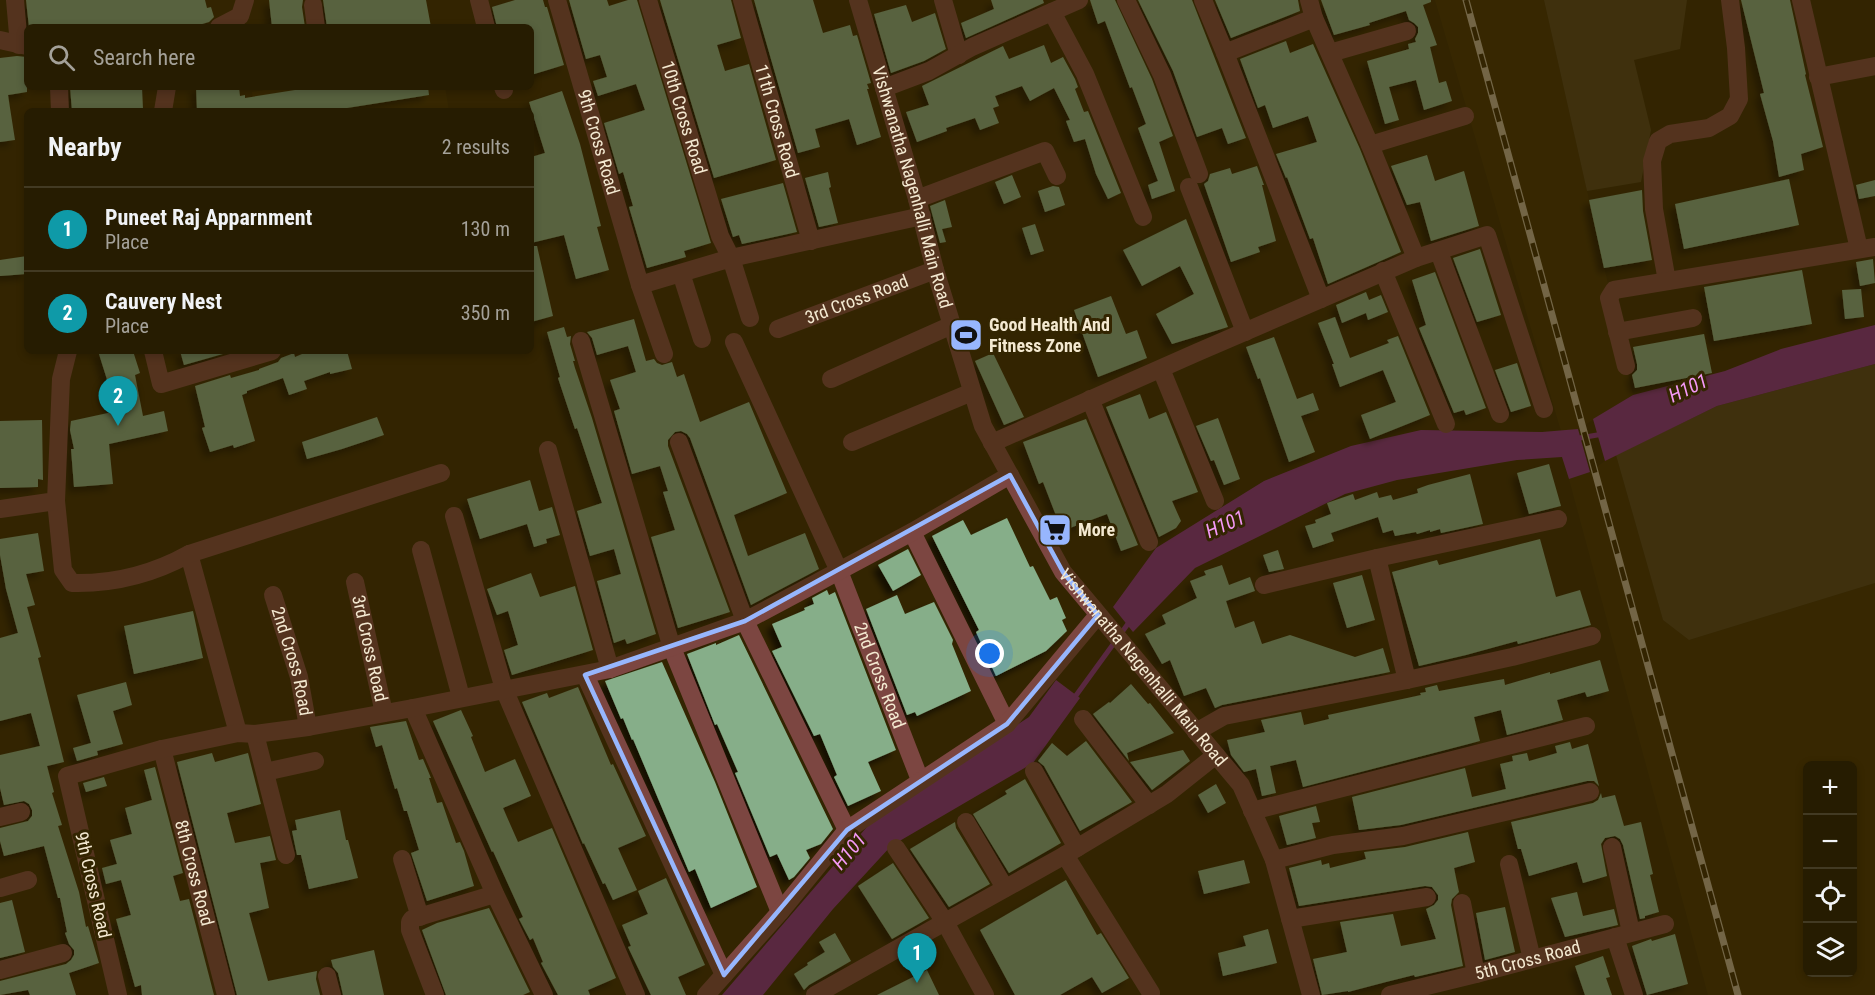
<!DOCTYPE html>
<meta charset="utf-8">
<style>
:root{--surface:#261c01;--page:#2e250b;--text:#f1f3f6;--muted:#a4a199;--line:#423a23;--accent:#0f766e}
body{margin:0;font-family:"Roboto Condensed",sans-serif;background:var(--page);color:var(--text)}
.controls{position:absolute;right:18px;bottom:18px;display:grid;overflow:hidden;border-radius:9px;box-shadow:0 3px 9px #0003}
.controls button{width:54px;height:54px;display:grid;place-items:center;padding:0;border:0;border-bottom:2px solid var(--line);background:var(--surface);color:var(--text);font:30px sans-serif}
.you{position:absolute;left:990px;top:654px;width:21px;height:21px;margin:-15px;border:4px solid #fff;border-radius:50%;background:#1a73e8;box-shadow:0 0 0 9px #1a73e833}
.badge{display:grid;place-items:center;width:39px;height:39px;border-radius:50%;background:var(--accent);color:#fff;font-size:20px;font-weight:700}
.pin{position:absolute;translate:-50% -50px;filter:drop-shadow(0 2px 3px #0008)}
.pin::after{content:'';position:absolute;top:32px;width:21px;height:18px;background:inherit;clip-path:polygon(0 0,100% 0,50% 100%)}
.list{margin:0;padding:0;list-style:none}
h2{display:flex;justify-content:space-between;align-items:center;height:78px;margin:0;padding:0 24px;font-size:26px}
h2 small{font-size:20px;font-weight:400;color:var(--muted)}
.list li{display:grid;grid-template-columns:39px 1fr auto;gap:18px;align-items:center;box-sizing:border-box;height:84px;padding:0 24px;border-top:2px solid var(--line)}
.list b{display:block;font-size:22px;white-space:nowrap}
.list p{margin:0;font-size:20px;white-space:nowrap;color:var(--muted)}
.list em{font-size:20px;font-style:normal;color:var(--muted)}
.icon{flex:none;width:33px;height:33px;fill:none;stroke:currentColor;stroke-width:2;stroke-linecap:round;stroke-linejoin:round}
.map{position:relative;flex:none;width:1875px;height:995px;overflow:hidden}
.search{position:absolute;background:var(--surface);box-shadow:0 3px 9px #0003;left:24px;top:24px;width:510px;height:66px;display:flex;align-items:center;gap:15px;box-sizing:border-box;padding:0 21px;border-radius:9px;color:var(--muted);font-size:22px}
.panel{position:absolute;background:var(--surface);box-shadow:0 3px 9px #0003;left:24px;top:108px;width:510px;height:246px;border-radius:9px}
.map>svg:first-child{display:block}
</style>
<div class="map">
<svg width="1875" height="995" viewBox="0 0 1875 995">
<defs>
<filter id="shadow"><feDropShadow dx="-5.5" dy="5.5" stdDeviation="3" flood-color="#0009"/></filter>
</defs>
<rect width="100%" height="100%" fill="#332501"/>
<!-- built -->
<path fill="#3d2c00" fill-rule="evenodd" d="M1435,0H1544L1633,395L1578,429L1561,431Z
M284,87H445L449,111H255L252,92Z
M1616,455L1663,620L1689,640L1875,583V995H1708L1569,479L1590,472L1605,461ZM1808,766H1852V972H1808Z"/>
<!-- green -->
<path fill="#4e3f1c" d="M1544,0H1687L1680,49L1634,60L1651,130L1641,182L1587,191Z
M1875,364V583L1689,640L1663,620L1616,455L1717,406Z"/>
<!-- water -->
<path fill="#882e8c" d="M1875,325V364L1717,406L1605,461L1593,419L1633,395L1725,371L1781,349Z
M1578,429L1590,472L1569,479L1562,457L1517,460L1397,480L1345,494L1195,568L1133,632L1113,607L1156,548L1264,481L1351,446L1421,430L1542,432Z
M1056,680L1080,698L1033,763L891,846L833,909L763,995H722L872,821L1029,717Z"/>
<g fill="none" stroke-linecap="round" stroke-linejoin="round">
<!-- stream -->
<path stroke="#882e8c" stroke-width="5" d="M1574,439L1603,434
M1072,701L1130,621"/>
</g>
<!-- building -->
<path fill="#86ae89" filter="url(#shadow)" d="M26,0H205L207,8L211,7L214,17L209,22L192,27H29Z
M269,0H303L302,7L305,27H272Z
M323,0H426L431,27H327Z
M515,0H543L545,7H547L564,65L531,75V27H497L492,7Z
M569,0H607L609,6L628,0H637L711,243L684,251L686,257L647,268L629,207L633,206L623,172L619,174L604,123L645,110L636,84L598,96L593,81L607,77L600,55L586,59Z
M660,0H731L741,38L717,45L725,71L749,64L776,160L714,178Z
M754,0H813L823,33L850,25L853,36L857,35L871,83L867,84L869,89H867L881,137L857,145L849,119L815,129L820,147L798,153Z
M991,0H1043L1044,3L966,38L961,23L994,9Z
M1090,0H1115L1152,79L1173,136L1159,142L1175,191L1152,199L1148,185L1158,181L1138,128L1146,124L1132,87L1130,88L1105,21L1098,24Z
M1138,0H1192L1246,138L1228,144L1222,128L1197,137L1173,71Z
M1215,0H1298L1300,11L1231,38Z
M1321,0H1431V2L1423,5L1437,45L1430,47L1439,83L1446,81L1452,101L1424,110L1416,80L1389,87L1399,120L1385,124L1367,61L1409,49L1408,44L1416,42L1415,39L1418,33V27L1414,23L1409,20L1406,11L1369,23L1370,25L1334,35Z
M1741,0H1790L1806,74L1805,75L1823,147L1801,154L1804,170L1779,177L1773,141L1760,94L1764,93Z
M906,5L912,22L935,13L946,49L924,61L891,73L874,14Z
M1286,41L1290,53L1313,44L1360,149L1401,252L1328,284L1313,238L1310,239L1287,177L1286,178L1276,154L1317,142L1308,116L1273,128L1265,105L1258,108L1240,59Z
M1044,45L1051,63L1063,57L1075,79L1078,87L1075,89L1084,112L1088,111L1121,193L1108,199L1096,174L1085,139L1074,142L1066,121L1070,120L1054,88L1030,101L1022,86L995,96L999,106L993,108L999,123L980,130L975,118L946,128L947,131L917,142L906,112L929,105L922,86L1003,46L1009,59Z
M17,56L27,57V92L8,95L15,140L0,142V58Z
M70,87H142L143,109L119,110V108L72,111Z
M196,87H239L240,96L245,95V98L314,87H428L429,95L328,111H197Z
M562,91L580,144L601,226L597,227L609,270L576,279L564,235L531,243V157L545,153L529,102Z
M1427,155L1435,181L1464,171L1479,226L1431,241L1420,202L1407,205L1391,166Z
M1257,166L1264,185H1262L1276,241L1258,247L1260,252L1231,262L1204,184L1208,181L1210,174L1230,168L1232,174Z
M828,172L831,187L829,188L838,223L819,227L805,178Z
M1012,175L1021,197L1004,204L995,182Z
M1789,179L1799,225L1684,249L1675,204Z
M1875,180V196L1859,199L1856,185Z
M783,183L797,232L742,244L739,235L733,237L721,199Z
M1053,186L1059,187L1065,205L1045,212L1038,191Z
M1642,190L1643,211L1652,260L1604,268L1589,200Z
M945,200L952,227L942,229L946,242L940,243L930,206Z
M1186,219L1228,327L1172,344L1156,314L1194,294L1180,266L1142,286L1123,250Z
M1035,224L1044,251L1031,255L1022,228Z
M531,246H537L553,316L531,322Z
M1480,249L1501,315L1477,322L1453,258Z
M27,256V274L0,276V260Z
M1873,259L1875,283L1860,286L1856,262Z
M1802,270L1812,324L1714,341L1704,287Z
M1435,272L1486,408L1466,415L1464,410L1454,413L1419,328L1426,325L1412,280Z
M1861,289L1864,317L1845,319L1842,290Z
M1366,292L1369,300L1381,295L1388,312L1368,320L1366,313L1342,323L1336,305Z
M1111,296L1126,334L1137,330L1147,358L1098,377L1074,310Z
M1335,317L1350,358L1389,343L1387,340L1398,336L1430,415L1370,439L1361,415L1396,402L1383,370L1340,387L1332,364H1334L1318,323Z
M634,319L646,361L654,359L657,363L662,365L672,362L677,377L684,374L700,422L749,402L787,493L734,515L748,556L805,533L819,569L751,605L690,438L687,434L681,431L675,432L668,440V446L730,612L678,628L651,537L675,530L663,492L668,491L660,466L632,474L614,411L620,409L610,380L636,372L628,346L597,355L592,338L587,332Z
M564,327L567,337L571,336L570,344L575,361H573L575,368L592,418L656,634L627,644L625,639L614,643L597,581L621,574L614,549L590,556L577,511L602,503L577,428L575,429L558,378L560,377L547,332Z
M1704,334L1712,373L1635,388L1632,375L1637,370V364L1633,347Z
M1274,337L1297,399L1313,393L1319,410L1301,416L1315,452L1289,462L1260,378L1258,379L1246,347Z
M98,351H133L140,373L135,375L143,416L164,411L168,431L109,444L113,484L74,487L71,449H74L70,430L71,421L117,411Z
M180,351H222L223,354L184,365Z
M309,351H347L352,369L330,374V372L304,381L307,389L289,395L283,378L247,391V393L242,395L255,441L234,448L233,445L210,452L202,428L205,427L195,386L230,375L231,378L259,370V369L278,362L281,358L294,353L295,357Z
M993,353L1024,417L1004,425L975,361Z
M1517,363L1531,406L1511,412L1495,370Z
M1140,394L1149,419L1166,412L1198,492L1172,501L1181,521L1176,528L1159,537L1106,407Z
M377,417L384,435L342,449L307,459L302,442Z
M1218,418L1240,479L1224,485L1214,460L1211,461L1196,426Z
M1086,419L1138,545L1121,551L1107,514L1062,531L1043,482L1039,484L1023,442Z
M42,420L43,480L38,479V487L0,488V421Z
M1549,464L1561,506L1529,514L1517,473Z
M1470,474L1483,524L1441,533L1440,529L1430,532V530L1417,534L1416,532L1395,536L1393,530L1383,533L1378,517L1331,533L1334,541L1313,548L1305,526L1316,523L1315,520L1331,514L1327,503L1353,494L1355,500L1377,492L1379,498L1391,495L1393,500L1418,493L1417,489L1428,485Z
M530,480L539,511L552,507L560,535L546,539L547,543L534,547L527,524L480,539L467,499Z
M1007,518L1030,567L1033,566L1050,600L1057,597L1066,618L1062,620L1067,631L1046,651L996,676L976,632L979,630L932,536L963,520L971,535Z
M38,533L44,571L26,574L35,605L27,607L41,657L38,658L64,762L47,766L54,792L52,793L62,825L58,826L79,892L86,927L88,926L99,963L69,973L76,995H30L28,990L0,995V981L66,964L71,960L74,955V950L69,944L65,933L67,932L60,898H58L44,846L4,856L0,841V828L28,821L32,816V810L29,804L24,801L4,805L0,788V755L40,746L31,713L0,721V638L18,633L6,589L0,555V539Z
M1540,539L1556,597L1580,590L1591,625L1518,644L1517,641L1466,655L1419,666L1392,572L1437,560L1439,565Z
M908,549L921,575L893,591L878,565Z
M1278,550L1284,569L1269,572L1263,555Z
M1222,565L1229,585L1250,577L1255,591L1226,601L1235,628L1254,621L1262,644L1290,635L1355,657L1383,648L1390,672L1222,705L1215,708L1206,688L1184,696L1170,660L1162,664L1145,634L1166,624L1162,615L1197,598L1190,581L1206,575L1204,571Z
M531,573L540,597L575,586L593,650L512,675L504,650L518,645L508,611L497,615L487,589Z
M1362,575L1375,620L1347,628L1333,583Z
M827,590L829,595L835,592L896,750L868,762L881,791L848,806L834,777L837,775L820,734L814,736L772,651L782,647L772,624L805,610L804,608L814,604L812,598Z
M897,595L905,614L934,602L953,640L952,644L971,691L917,716L915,712L907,715L866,609Z
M193,611L203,658L134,674L124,626Z
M739,635L833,829L821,844L806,850L810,858L794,877L789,880L777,854L770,857L735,773L738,772L717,724L715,725L687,654L716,643V645Z
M1600,660L1609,691L1587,697L1585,692L1557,700L1563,720L1507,735L1501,710L1474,717L1480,741L1303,787L1296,760L1270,766L1276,793L1262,796L1256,769L1244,772L1231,755L1227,740L1265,732L1261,720L1301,712L1304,725L1329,719L1328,715L1421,695L1420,693L1426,692L1425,688L1437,685L1439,691L1504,679L1505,685L1550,672V674Z
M662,662L715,782L757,887L711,908L695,869L689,872L633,739L632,740L623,718L621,719L605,681Z
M126,682L132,705L113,711L123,744L97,751L98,755L77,761L73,748L91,743L77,695Z
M1131,684L1148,704L1150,703L1174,733L1127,753L1129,761L1093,714L1109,702L1110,703Z
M578,687L611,765L613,764L646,836L618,848L637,890L613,900L605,883L603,884L584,843L583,844L522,702L547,693L549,698Z
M461,710L473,736L471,737L485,772L515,759L531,796L503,808L518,842L552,828L616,978L588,990L590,995H558L541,963L543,962L533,938L530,940L519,919L523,917L493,851L492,852L433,721Z
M406,721L419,760L423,759L431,778H429L437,803L442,802L456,843L460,842L464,851L474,886L427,901L411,853L419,850L407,811H404L397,788L395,789L382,745L376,747L370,727Z
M1086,741L1132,802L1080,831L1044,766L1038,761L1052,743L1067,756Z
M1570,742L1572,749L1588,744L1599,786L1594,781H1587L1401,825L1359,830L1352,797L1465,768L1472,797L1506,789L1500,764L1513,761L1512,756L1527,753L1529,761L1557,753L1555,746Z
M1183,750L1190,761L1152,790L1130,762Z
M212,753L215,762L248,753L261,804L227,813L235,843L270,836L276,860L260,863L269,908L249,913L268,981L317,971L316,979L320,995H237L177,762Z
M155,767L183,873L173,876L180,901L189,899L214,995H142L141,985L135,987L116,919L131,915L121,880L106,884L102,868L117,864L110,840L132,834L125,808L152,800L144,770Z
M104,777L107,786L86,792L83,783Z
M1025,779L1061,843L1009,873L973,814L1007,794L1005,791Z
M1216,784L1226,803L1208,813L1198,795Z
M1601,793L1602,798L1615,795L1624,826L1641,822L1653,874L1650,875L1659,912L1645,916V918L1640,919L1623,845L1620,839L1615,836L1605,838L1601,844L1607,876L1583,883L1577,862L1529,876L1521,849H1518L1511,822L1593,803L1598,800Z
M1316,806L1320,822L1312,823L1316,838L1287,845L1279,816Z
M340,810L346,840H348L358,878L309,889L301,855H297L292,831L297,830L295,820Z
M955,822L956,828L990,884L949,907L910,849Z
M1468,832L1475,862L1454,868L1459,892L1452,899L1451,905L1463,966L1415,977L1414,975L1386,982L1348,992V991L1322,995L1313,959L1347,952L1340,922L1393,914L1401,946L1436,939L1426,909L1434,905L1438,900V895L1432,887L1425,886L1299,906L1289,868L1321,860L1322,865L1329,863L1330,868L1366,859L1364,852L1405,847Z
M1244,860L1250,883L1204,894L1198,871Z
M893,863L929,918L892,939L858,886Z
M666,878L705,965L678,977L686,995H651L628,947L631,946L622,925L648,914L638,891Z
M1066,880L1097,935L1101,933L1129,978L1102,993L1092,977L1060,995H1015L980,930Z
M1577,892L1583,916L1614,909L1618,925L1565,937L1551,898Z
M12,900L25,952L0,958V903Z
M1505,907L1515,952L1485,960L1476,913Z
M489,908L530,992L523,995H446L422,930L437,923Z
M1268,929L1277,963L1223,976L1218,953L1246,946L1243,936Z
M835,933L851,961L809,985L804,990L794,974L808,965L807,963L825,952L819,942Z
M1675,934L1688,984L1647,995L1632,946L1651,939L1652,941Z
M374,950L384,995H343L338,973L333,967L331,960Z
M1603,956L1610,977L1606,978L1612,995H1585L1575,966Z
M927,970L939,995H877Z"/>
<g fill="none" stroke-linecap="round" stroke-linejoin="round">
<!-- minor -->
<g stroke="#7c4641" stroke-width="18">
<path d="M15,0L19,45"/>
<path d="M479,0L486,27"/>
<path id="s1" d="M557,0L640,285"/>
<path id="s2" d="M648,0L720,236L731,258L922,216"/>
<path id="s3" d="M742,0L811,241"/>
<path id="s4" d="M858,0L917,199L935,270L983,426L1063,572L1241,785L1274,860L1311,995"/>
<path d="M943,0L959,55"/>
<path d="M1126,0L1162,75L1199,174"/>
<path d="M1203,0L1225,53L1314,18"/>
<path d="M1801,0L1859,249"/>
<path d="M313,5L316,27"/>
<path d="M1052,12L1085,74L1143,217"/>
<path d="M219,27L240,16L245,0"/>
<path d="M0,40L27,46"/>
<path d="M1225,53L1321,299"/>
<path d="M1330,53L1407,31"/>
<path d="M1818,77L1875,66"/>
<path d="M59,87L60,111"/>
<path d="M503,87L504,90"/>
<path d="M884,88L929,71L972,47L1079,0"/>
<path d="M163,111L167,87"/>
<path d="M1370,145L1465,116"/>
<path d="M1189,187L1245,332"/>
<path d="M917,199L1045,151L1057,176"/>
<path d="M1439,252L1500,414"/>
<path d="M1416,258L1487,235L1544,409"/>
<path d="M1383,271L1446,424"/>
<path d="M681,273L702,339"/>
<path d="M1667,281L1654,209L1652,161L1658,141L1670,134L1709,128L1730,116L1739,99L1736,48L1730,0"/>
<path id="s5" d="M778,329L935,270"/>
<path d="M1617,332L1693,318"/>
<path d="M581,341L672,648L780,912"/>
<path id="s6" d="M734,342L839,571L920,780"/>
<path d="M153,351L161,384L272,351"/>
<path d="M664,354L640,285L731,258L750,318"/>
<path d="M1626,366L1609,298L1614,290L1875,247"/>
<path d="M1161,369L1215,501"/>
<path d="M831,379L952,325"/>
<path d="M1090,399L1149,542"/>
<path d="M679,442L745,621L847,830"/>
<path d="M852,442L972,392"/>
<path d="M992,443L1198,352L1416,258L1370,145L1314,18L1309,0"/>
<path d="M548,450L610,669"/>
<path d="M56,501L63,570L72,583C113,584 153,574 189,554L238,733"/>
<path d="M0,509L56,501L61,379L68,351"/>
<path d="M454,516L504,689L636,995"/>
<path d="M912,532L1007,724"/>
<path d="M421,550L461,697"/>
<path d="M189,554L441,473"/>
<path d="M1377,558L1407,680"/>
<path id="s7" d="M355,582L384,713"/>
<path d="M1264,585L1377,558L1558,519"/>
<path id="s8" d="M273,595L299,677L308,727"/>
<path d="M585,675L724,975"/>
<path d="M413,708L495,894L544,995"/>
<path d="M1083,719L1149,805"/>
<path d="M1196,732L1224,716L1407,680L1512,657L1592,636"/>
<path d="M255,734L286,855"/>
<path id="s9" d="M162,749L226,995"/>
<path d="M1034,771L1077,848"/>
<path d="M265,772L315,761"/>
<path d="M1252,811L1586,726"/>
<path d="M0,817L21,812"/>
<path d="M966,822L1005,888"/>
<path d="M1612,847L1631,932"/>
<path d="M1065,855L1151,993"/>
<path d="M402,859L420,917"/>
<path d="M1274,860L1333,845L1403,836L1590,792"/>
<path d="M1509,864L1532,959"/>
<path d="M0,888L28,880"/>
<path d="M1462,903L1476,974"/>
<path d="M1290,919L1427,897"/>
<path d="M1615,937L1634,995"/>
<path d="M0,970L63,953"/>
<path d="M327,976L332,995"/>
<path d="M118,995L67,776L162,749L238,733L255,734L308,727L413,708L610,669L745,621L912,532L1010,475"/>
<path d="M435,995L410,930V922L412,919L495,894"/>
<path d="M706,995L780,912L847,830L1007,724L1098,615"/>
<path d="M815,995L945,922L896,848"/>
<path d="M985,995L945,922L1065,855L1167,794L1216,755"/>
<path id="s10" d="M1390,995L1476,974L1665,924"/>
</g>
<defs>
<path id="rail" d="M1466,0L1738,995"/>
</defs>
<!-- rail casing -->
<use href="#rail" stroke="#c0b499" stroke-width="7"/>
<!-- rail -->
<use href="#rail" stroke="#332501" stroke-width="4.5" stroke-dasharray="14" stroke-linecap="butt"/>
</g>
<!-- marked area -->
<path d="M0 0H1875V995H0ZM1010,475L1063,572L1098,615L1007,724L847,830L724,975L585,675L745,621Z" fill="#332501" fill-opacity=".55" fill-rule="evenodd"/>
<path fill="none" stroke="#97b6fd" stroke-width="4.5" stroke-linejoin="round" d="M1010,475L1063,572L1098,615L1007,724L847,830L724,975L585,675L745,621Z"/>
<!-- icons -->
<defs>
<symbol id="stadium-square" viewBox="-11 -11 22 22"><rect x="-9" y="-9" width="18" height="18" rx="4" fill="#97b6fd" stroke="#332501"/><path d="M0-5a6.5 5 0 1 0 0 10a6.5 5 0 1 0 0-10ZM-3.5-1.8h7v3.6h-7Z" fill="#111"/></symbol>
<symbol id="supermarket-square" viewBox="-11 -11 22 22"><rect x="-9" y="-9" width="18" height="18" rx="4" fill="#97b6fd" stroke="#332501"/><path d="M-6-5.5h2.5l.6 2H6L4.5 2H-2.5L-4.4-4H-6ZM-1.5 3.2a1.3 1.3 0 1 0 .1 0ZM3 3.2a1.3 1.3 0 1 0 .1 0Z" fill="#111"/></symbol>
</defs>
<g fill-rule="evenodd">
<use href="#stadium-square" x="947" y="316" width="38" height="38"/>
<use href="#supermarket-square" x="1036" y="511" width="38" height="38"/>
</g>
<g text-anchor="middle" stroke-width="6" stroke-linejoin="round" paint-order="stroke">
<!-- street labels -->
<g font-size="18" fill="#f4e9d1" stroke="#332501">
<text dy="6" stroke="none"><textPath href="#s2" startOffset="123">10th Cross Road</textPath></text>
<text dy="6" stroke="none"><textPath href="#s3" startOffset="126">11th Cross Road</textPath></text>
<text dy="6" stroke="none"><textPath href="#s1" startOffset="148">9th Cross Road</textPath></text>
<text dy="6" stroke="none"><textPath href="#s4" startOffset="195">Vishwanatha Nagenhalli Main Road</textPath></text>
<text dy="6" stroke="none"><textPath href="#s5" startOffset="84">3rd Cross Road</textPath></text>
<text dy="6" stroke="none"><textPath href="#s7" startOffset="68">3rd Cross Road</textPath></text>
<text dy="6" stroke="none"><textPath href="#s8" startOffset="69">2nd Cross Road</textPath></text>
<text dy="6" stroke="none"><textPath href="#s4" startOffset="735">Vishwanatha Nagenhalli Main Road</textPath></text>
<text dy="6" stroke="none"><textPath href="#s6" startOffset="364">2nd Cross Road</textPath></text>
<text dy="6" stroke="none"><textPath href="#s9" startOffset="128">8th Cross Road</textPath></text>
<text transform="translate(93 885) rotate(77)" y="6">9th Cross Road</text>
<text dy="6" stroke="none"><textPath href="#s10" startOffset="142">5th Cross Road</textPath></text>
</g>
<!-- poi labels -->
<g font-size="18" font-weight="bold" fill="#f4e9d1" stroke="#332501" text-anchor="start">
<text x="989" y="331">Good Health And<tspan x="989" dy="21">Fitness Zone</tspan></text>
<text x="1078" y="536">More</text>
</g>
<!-- water labels -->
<g font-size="20" font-style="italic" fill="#f499f6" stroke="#332501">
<text transform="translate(1688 388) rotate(-25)" y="7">H101</text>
<text transform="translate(1225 524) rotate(-23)" y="7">H101</text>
<text transform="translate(849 851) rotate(-50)" y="7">H101</text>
</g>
</g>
</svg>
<div class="controls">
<button>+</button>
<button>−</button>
<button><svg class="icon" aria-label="locate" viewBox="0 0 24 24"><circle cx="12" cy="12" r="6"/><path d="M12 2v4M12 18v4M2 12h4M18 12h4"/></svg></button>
<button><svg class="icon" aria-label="layers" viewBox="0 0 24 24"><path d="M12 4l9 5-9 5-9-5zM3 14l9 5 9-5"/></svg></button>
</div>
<div class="you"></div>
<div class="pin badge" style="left:917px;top:983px;background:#0f9aa8">1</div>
<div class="pin badge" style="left:118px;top:426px;background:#0f9aa8">2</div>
<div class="search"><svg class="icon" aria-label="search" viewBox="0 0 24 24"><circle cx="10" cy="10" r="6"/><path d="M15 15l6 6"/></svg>Search here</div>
<section class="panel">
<h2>Nearby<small>2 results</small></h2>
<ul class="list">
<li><span class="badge" style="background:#0f9aa8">1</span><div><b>Puneet Raj Apparnment</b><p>Place</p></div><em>130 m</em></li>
<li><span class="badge" style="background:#0f9aa8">2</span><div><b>Cauvery Nest</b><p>Place</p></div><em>350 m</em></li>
</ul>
</section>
</div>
